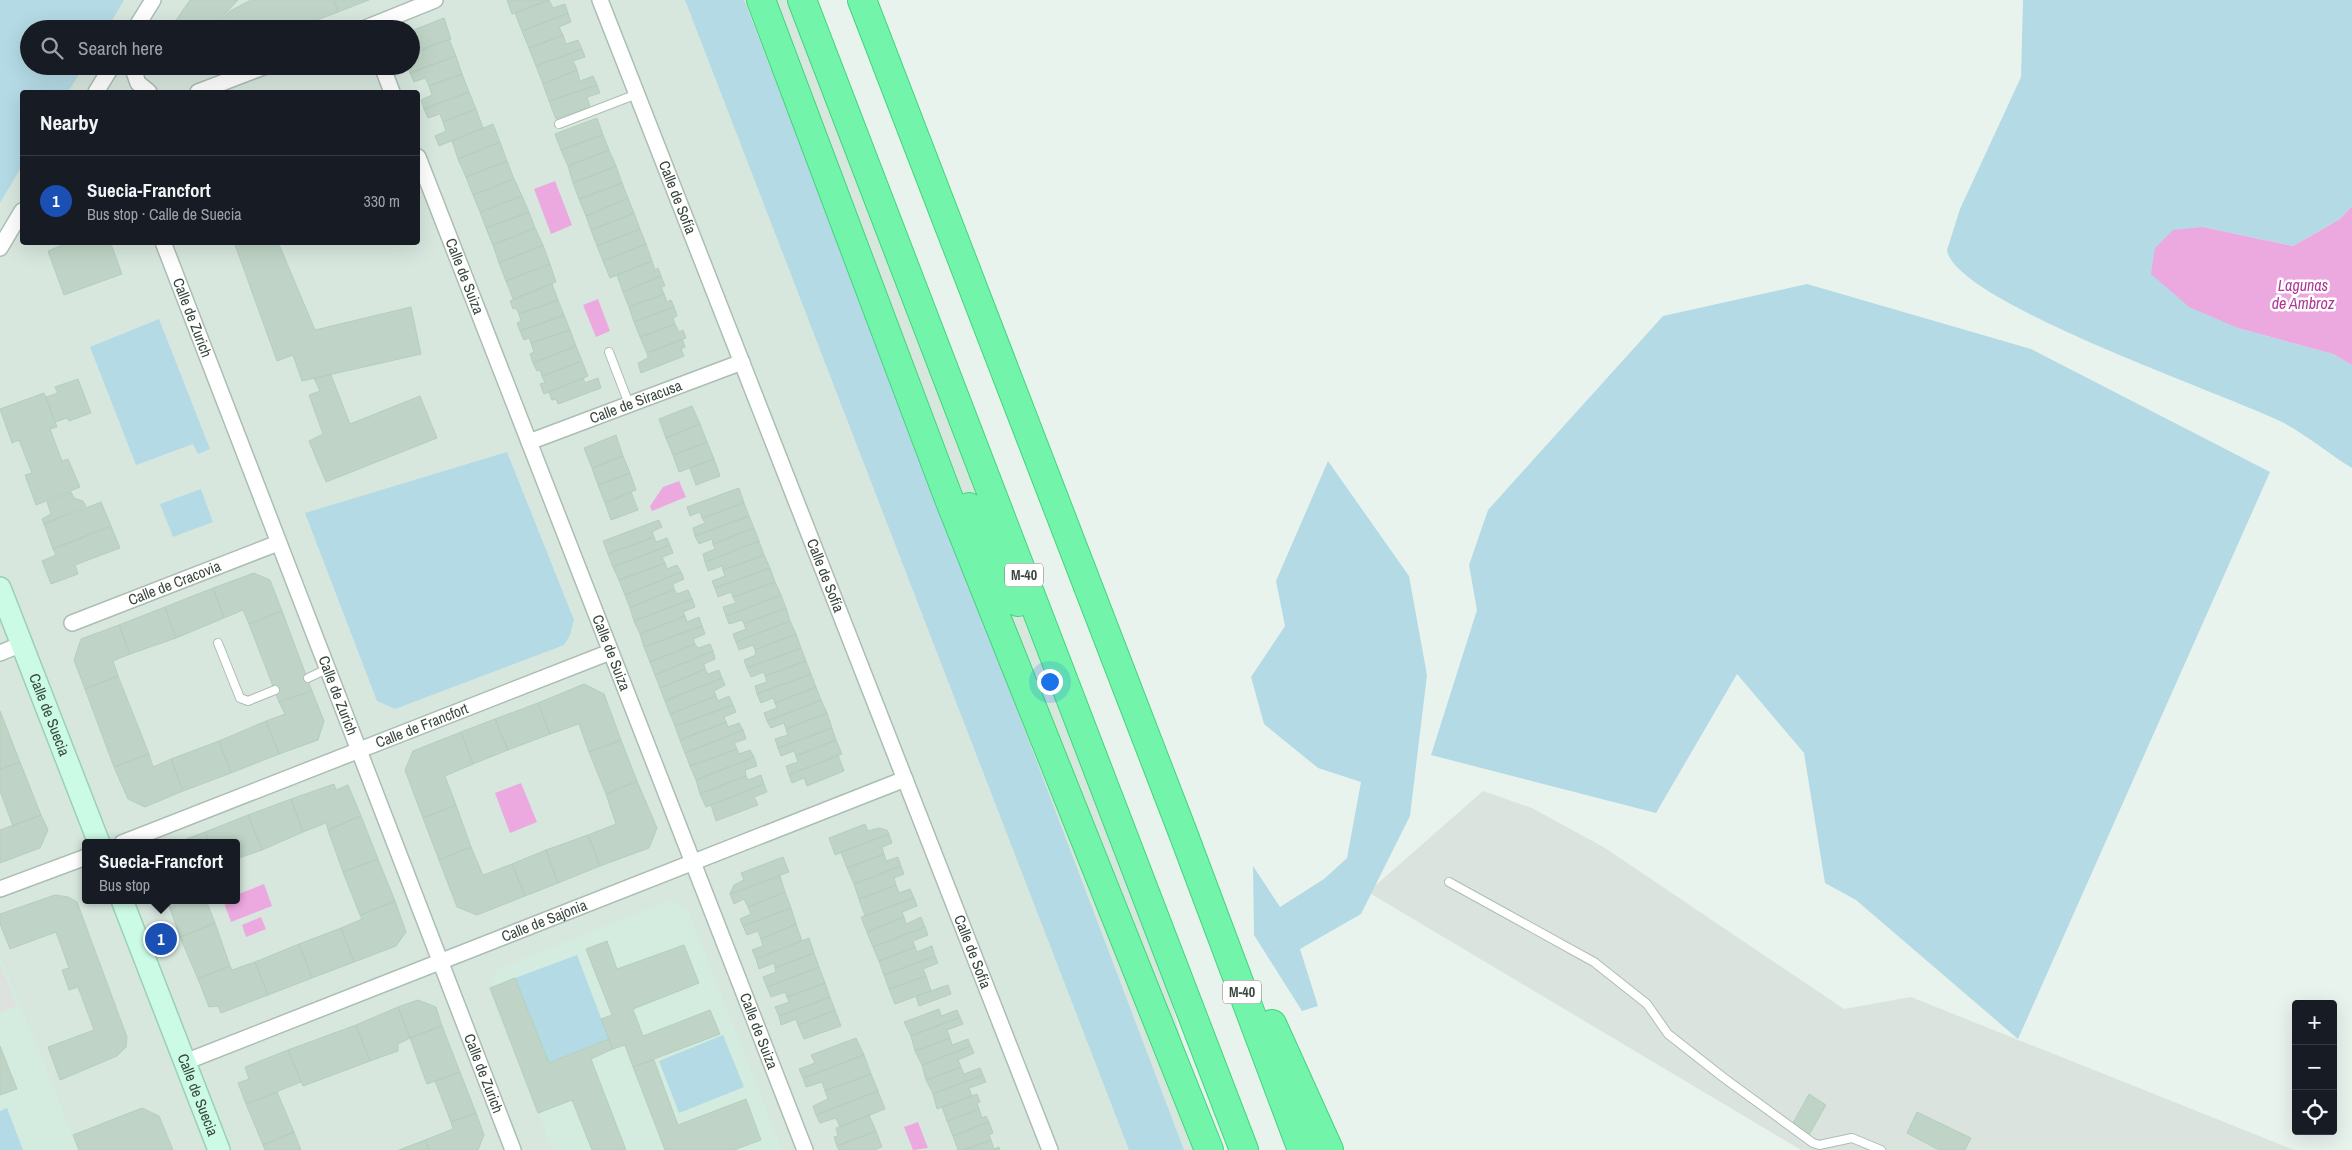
<!DOCTYPE html>
<meta charset="utf-8">
<style>
:root{--surface:#171b24;--page:#20242c;--text:#f1f3f6;--muted:#9ea1a6;--line:#363941;--accent:#2563eb}
body{margin:0;font-family:"Archivo Narrow",sans-serif;background:var(--page);color:var(--text)}
.controls{position:absolute;right:15px;bottom:15px;display:grid;overflow:hidden;border-radius:5px;box-shadow:0 5px 20px #0002}
.controls button{width:45px;height:45px;display:grid;place-items:center;padding:0;border:0;border-bottom:1px solid var(--line);background:var(--surface);color:var(--text);font:25px sans-serif}
.you{position:absolute;left:1049px;top:681px;width:18px;height:18px;margin:-12px;border:4px solid #fff;border-radius:50%;background:#1a73e8;box-shadow:0 0 0 8px #1a73e833}
.badge{display:grid;place-items:center;width:32px;height:32px;border-radius:50%;background:var(--accent);color:#fff;font-size:16px;font-weight:700}
.pin{position:absolute;translate:-50% -50%;border:2px solid #fff;box-shadow:0 1px 5px #0006}
.popup{position:absolute;left:82px;top:839px;width:158px;height:65px;box-sizing:border-box;display:grid;place-content:center;border-radius:5px;background:var(--surface);filter:drop-shadow(0 1px 4px #0005);font-size:16px;white-space:nowrap;color:var(--muted)}
.popup b{font-size:19px;color:var(--text)}
.popup::after{content:'';position:absolute;left:50%;top:100%;margin-left:-10px;border:10px solid transparent;border-top-color:var(--surface)}
.list{margin:0;padding:0;list-style:none}
h2{display:flex;justify-content:space-between;align-items:center;height:65px;margin:0;padding:0 20px;font-size:21px}
h2 small{font-size:16px;font-weight:400;color:var(--muted)}
.list li{display:grid;grid-template-columns:32px 1fr auto;gap:15px;align-items:center;box-sizing:border-box;height:90px;padding:0 20px;border-top:1px solid var(--line)}
.list b{display:block;font-size:19px;white-space:nowrap}
.list p{margin:0;font-size:16px;white-space:nowrap;color:var(--muted)}
.list em{font-size:16px;font-style:normal;color:var(--muted)}
.icon{flex:none;width:28px;height:28px;fill:none;stroke:currentColor;stroke-width:2;stroke-linecap:round;stroke-linejoin:round}
.map{position:relative;flex:none;width:2352px;height:1150px;overflow:hidden}
.search{position:absolute;background:var(--surface);box-shadow:0 5px 20px #0002;left:20px;top:20px;width:400px;height:55px;display:flex;align-items:center;gap:12px;box-sizing:border-box;padding:0 18px;border-radius:28px;color:var(--muted);font-size:19px}
.panel{position:absolute;background:var(--surface);box-shadow:0 5px 20px #0002;left:20px;top:90px;width:400px;height:155px;border-radius:5px}
.map>svg:first-child{display:block}
</style>
<div class="map">
<svg width="2352" height="1150" viewBox="0 0 2352 1150">
<rect width="100%" height="100%" fill="#e9f3ee"/>
<!-- residential -->
<path fill="#d7e7de" fill-rule="evenodd" d="M0,0H802L1130,849L1211,1150H0ZM29,29H411V66H29ZM22,92H418V242H22ZM86,843H236V900H86Z"/>
<!-- industrial -->
<path fill="#dae3dd" d="M1483,791L1532,808L1605,848L1844,1009L1911,997L2294,1150H1801L1368,892Z"/>
<!-- education -->
<path fill="#d4ecdf" d="M670,900L688,910L782,1150H553L490,990L497,969Z
M0,957L51,1080L77,1150H0Z"/>
<!-- green -->
<path fill="#b4dae5" d="M0,0H124L107,29H29V66H84L68,92H22V166L0,203Z
M685,0H744L914,438L1184,1150H1129Z
M2023,0H2352V206L2340,219L2293,246L2203,227L2238,328L2333,354L2352,365V468C2329,454 2307,435 2282,422C2229,395 1954,302 1947,250L1960,209L2021,77Z
M1807,284L2031,349L2270,472L2018,1039L1856,900L1825,883L1804,753L1737,674L1656,813L1431,755L1477,610L1469,565L1488,510L1663,316Z
M159,319L210,449L198,454L193,444L136,465L90,347Z
M507,452L574,620L570,635L564,645L395,709L377,701L305,513Z
M1328,461L1409,576L1427,675L1410,816L1361,914L1300,949L1318,1006L1302,1011L1254,935L1253,866L1280,907L1324,879L1347,858L1361,782L1318,768L1264,724L1251,677L1285,626L1276,581Z
M201,489L213,522L173,537L160,504Z
M577,955L609,1039L549,1063L515,978Z
M723,1035L744,1087L679,1113L659,1061Z
M7,1108L23,1150H0V1111Z"/>
<!-- parking -->
<path fill="#dde2df" d="M0,962L17,1006L0,1013Z"/>
<!-- water -->
<path fill="#eca9e0" d="M555,181L572,225L551,234L534,189Z
M2352,206V365L2333,354L2238,328L2189,307L2151,274L2155,248L2173,230L2203,227L2293,246L2340,219Z
M598,299L610,331L596,337L583,305Z
M679,481L686,497L652,511L650,506L663,487Z
M521,783L537,822L510,833L495,793Z
M264,884L272,906L231,922L223,900H236V895Z
M261,917L266,929L246,937L242,925Z
M918,1122L928,1148L913,1150L904,1127Z"/>
<!-- building -->
<path fill="#bfd4c7" stroke="#b3cfbd" d="M190,0H238L211,29H174L176,20Z
M251,0H334L338,12L294,29H211L230,11Z
M334,0H369L338,12Z
M507,0H549L512,14Z
M549,0L553,8L565,4L568,13L522,31L515,13Z
M568,13L571,22L559,27L563,35L529,48L522,31Z
M444,18L451,39L411,54V42L414,41L411,31Z
M563,35L566,44L578,40L582,49L536,66L529,48Z
M449,39L456,56L410,73L408,66H411V63L419,60L415,52Z
M582,49L585,57L573,61L577,70L543,84L536,66Z
M456,56L462,74L429,86L425,78L414,82L410,73Z
M577,70L580,81L593,76L597,85L549,101L543,84Z
M462,74L469,92L424,109L421,100L432,95L429,86Z
M597,85L600,93L587,97L590,107L556,119L549,101Z
M469,92L476,109L443,122L440,114L428,118L424,109Z
M476,109L483,128L439,146L435,136L446,131L443,122Z
M597,118L603,135L561,150L555,134Z
M493,124L500,142L458,159L452,141Z
M603,135L609,150L568,166L561,150Z
M500,142L507,161L466,177L458,159Z
M609,150L616,166L573,183L568,166Z
M507,161L514,179L473,195L466,177Z
M616,166L622,183L579,199L573,183Z
M514,179L522,196L480,212L473,195Z
M622,183L628,198L586,216L579,199Z
M522,196L529,212L486,228L480,212Z
M628,198L634,213L591,230L586,216Z
M529,212L535,228L493,245L486,228Z
M634,213L640,229L597,246L591,230Z
M535,228L543,245L499,263L493,245Z
M640,229L646,244L603,261L597,246Z
M70,242H115L111,244L122,274L64,295L48,251Z
M234,242H278L315,330L411,307L421,354L302,381L293,355L277,361Z
M646,244L652,261L610,278L603,261Z
M543,245L550,264L506,281L499,263Z
M652,261L655,270L658,268L661,276L623,292L617,275Z
M550,264L556,282L513,299L506,281Z
M661,276L665,286L661,287L664,294L629,307L623,292Z
M552,284L558,300L519,314L516,308L513,309L510,301Z
M664,294L667,302L671,300L674,307L634,322L629,307Z
M558,300L564,315L520,331L517,323L521,321L519,314Z
M674,307L677,316L673,318L675,324L640,337L634,322Z
M564,315L570,330L531,343L529,338L524,340L520,331Z
M675,324L679,332L683,330L686,338L647,353L640,337Z
M570,330L576,346L533,363L530,354L534,352L531,343Z
M682,339L685,347L681,349L684,356L641,373L638,363L648,358L647,353Z
M576,346L582,361L542,376L540,370L537,371L533,363Z
M582,361L588,376L544,394L540,384L545,383L542,376Z
M331,375L350,424L420,396L437,438L326,482L309,441L323,434L309,395L320,391L314,378Z
M583,378L585,383L598,378L601,388L558,404L556,399L552,400L549,392Z
M78,379L91,413L69,421L67,418L55,422L46,397L58,393L55,387Z
M44,393L57,427L50,429L62,461L68,459L80,487L36,505L25,475L32,473L19,440L12,443L0,409Z
M692,406L700,424L666,438L659,419Z
M700,424L707,442L673,455L666,438Z
M616,435L623,456L592,468L584,448Z
M707,442L714,459L679,472L673,455Z
M623,456L630,473L598,485L592,468Z
M714,459L720,476L696,485L690,468Z
M630,473L636,490L605,503L598,485Z
M739,488L744,503L702,518L700,512L690,516L687,507Z
M71,492L74,498L83,501L86,506L44,524L42,519L51,514L47,502Z
M631,492L638,510L611,520L605,503Z
M101,502L111,526L53,549L44,524Z
M744,503L749,516L695,536L693,528L705,523L702,518Z
M749,516L754,528L713,544L712,539L699,544L695,536Z
M659,520L662,527L652,532L654,537L608,554L603,541Z
M111,526L120,548L75,565L78,574L51,584L42,561L56,555L53,549Z
M754,528L759,541L705,562L703,554L715,549L713,544Z
M654,537L656,542L667,538L670,545L613,567L608,554Z
M759,541L764,555L723,570L722,566L708,571L705,562Z
M670,545L673,553L662,557L665,563L619,580L613,567Z
M764,555L770,568L715,588L712,581L725,576L723,570Z
M665,563L667,569L677,565L681,572L625,595L619,580Z
M770,568L775,582L733,597L731,592L718,597L715,588Z
M681,572L684,579L673,584L674,589L630,608L625,595Z
M254,573L270,580L282,611L249,624L243,610L224,618L213,588Z
M775,582L781,595L726,616L723,607L736,603L733,597Z
M213,588L224,618L176,638L165,607Z
M674,589L677,594L688,590L692,599L634,621L630,608Z
M781,595L786,608L744,624L742,620L729,624L726,616Z
M692,599L695,607L683,612L685,616L640,634L634,621Z
M165,607L176,638L130,654L119,625Z
M786,608L790,621L736,642L733,634L746,629L744,624Z
M282,611L312,691L279,702L249,624Z
M685,616L687,622L699,617L702,626L644,647L640,634Z
M790,621L796,634L755,650L753,645L739,650L736,642Z
M119,625L130,654L113,661L118,676L85,689L74,660L81,639Z
M702,626L705,634L693,639L695,644L650,662L644,647Z
M796,634L801,648L747,668L744,660L756,655L755,650Z
M695,644L698,648L710,644L713,651L655,675L650,662Z
M801,648L806,661L765,676L764,672L751,677L747,668Z
M713,651L715,659L704,664L705,669L660,688L655,675Z
M806,661L811,674L757,694L755,686L767,682L765,676Z
M705,669L708,674L719,670L722,678L665,701L660,688Z
M811,674L816,687L775,703L773,698L761,703L757,694Z
M118,676L149,754L114,767L85,689Z
M722,678L725,685L714,691L716,696L670,714L665,701Z
M584,684L604,694L621,740L589,752L579,724L550,734L538,703Z
M816,687L821,700L767,721L764,713L777,708L775,703Z
M312,691L324,721L318,740L279,754L266,721L285,714L279,702Z
M716,696L718,701L729,696L733,705L675,726L670,714Z
M821,700L827,713L786,729L784,723L771,728L767,721Z
M538,703L550,734L508,750L495,719Z
M733,705L736,712L724,717L726,722L680,740L675,726Z
M0,711L20,762L0,769Z
M827,713L832,728L778,748L775,739L788,735L786,729Z
M495,719L508,750L473,764L461,732Z
M266,721L279,754L231,773L219,741Z
M726,722L728,727L739,723L743,730L685,753L680,740Z
M832,728L836,740L796,756L794,751L781,756L778,748Z
M743,730L746,739L734,743L737,749L690,766L685,753Z
M461,732L473,764L445,776L456,805L423,818L405,770L413,751Z
M621,740L637,781L606,794L589,752Z
M836,740L842,754L789,775L786,766L798,762L796,756Z
M219,741L231,773L183,791L171,759Z
M737,749L739,754L750,750L754,757L696,780L690,766Z
M149,754L153,767L171,759L183,791L145,807L128,799L114,767Z
M838,755L844,771L807,786L804,778L792,783L789,775Z
M754,757L757,766L745,770L746,776L700,794L696,780Z
M20,762L41,815L13,826L0,791V769Z
M761,775L764,784L706,807L700,794L746,776L748,780Z
M637,781L657,828L649,848L600,866L588,835L616,824L606,794Z
M334,784L336,790L348,785L361,816L328,830L326,823L303,832L291,799Z
M764,784L767,792L754,797L758,805L716,821L711,805Z
M291,799L303,832L262,850L248,815Z
M456,805L471,847L439,860L423,818Z
M41,815L48,830L40,848L0,863V830Z
M248,815L262,850L236,859V843H209L205,832Z
M361,816L378,859L343,872L328,830Z
M865,824L868,831L879,828L887,830L889,834L835,855L829,838Z
M205,832L209,843H176Z
M889,834L892,843L882,847L884,854L847,868L841,852Z
M588,835L600,866L558,883L546,850Z
M471,847L483,875L512,864L525,896L477,915L457,907L439,860Z
M546,850L558,883L525,896L512,864Z
M884,854L886,861L898,857L901,866L854,884L847,868Z
M783,857L789,872L730,894L734,885L744,880L741,873Z
M378,859L395,901L360,915L343,872Z
M901,866L904,874L894,878L896,885L859,899L854,884Z
M780,876L785,892L748,907L744,899L734,904L730,894Z
M896,885L899,893L910,889L914,898L865,916L859,899Z
M785,892L791,908L743,926L740,919L751,914L748,907Z
M55,895L68,897L77,902L127,1037L126,1047L117,1056L60,1080L48,1047L94,1030L78,987L69,990L62,970L69,968L56,932L10,949L0,924V914Z
M914,898L917,906L902,912L904,917L867,932L861,917Z
M167,900H206L215,923L180,937Z
M395,901L406,932L396,946L354,962L341,928L362,919L360,915Z
M791,908L796,924L761,939L758,931L747,935L743,926Z
M904,917L906,924L921,917L925,927L873,947L867,932Z
M215,923L230,966L198,979L180,937Z
M796,924L802,941L756,959L752,950L763,946L761,939Z
M925,927L928,935L913,941L915,947L879,961L873,947Z
M341,928L354,962L312,978L299,944Z
M809,938L814,953L775,968L774,963L759,969L756,959Z
M607,941L617,969L684,945L699,983L633,1009L643,1036L710,1010L720,1034L633,1067L625,1045L613,1049L601,1019L612,1015L586,949Z
M299,944L312,978L268,995L255,962Z
M932,946L935,956L884,975L879,961L915,947L917,952Z
M814,953L819,967L767,987L763,977L776,972L775,968Z
M935,956L938,963L923,969L926,976L889,989L884,975Z
M255,962L268,995L221,1013L218,1006L209,1007L198,979L230,966L232,970Z
M819,967L825,983L787,997L785,992L771,997L767,987Z
M926,976L931,991L895,1004L889,989Z
M515,978L549,1063L609,1039L613,1049L591,1059L626,1150H592L572,1100L538,1113L490,988Z
M825,983L830,997L779,1016L775,1007L789,1002L787,997Z
M948,985L951,994L919,1006L916,996Z
M830,997L835,1010L798,1025L796,1019L781,1025L779,1016Z
M418,1000L436,1007L442,1026L410,1038L398,1007Z
M398,1007L410,1038L398,1044V1051L370,1061L356,1025Z
M939,1009L941,1016L957,1010L960,1017L911,1036L904,1022Z
M835,1010L841,1026L804,1039L798,1025Z
M960,1017L963,1024L947,1030L950,1038L915,1051L911,1036Z
M356,1025L370,1061L303,1086L288,1050Z
M442,1026L460,1072L427,1084L410,1038Z
M856,1038L864,1055L803,1078L799,1069L815,1063L811,1055Z
M950,1038L952,1045L968,1039L971,1046L922,1065L915,1051Z
M0,1046L17,1089L0,1095Z
M971,1046L974,1053L958,1060L961,1067L926,1080L922,1065Z
M288,1050L301,1082L246,1104L238,1083L249,1079L245,1067Z
M864,1055L871,1074L825,1091L822,1082L806,1087L803,1078Z
M654,1060L678,1125L746,1099L761,1140L734,1150H665L633,1067Z
M961,1067L964,1074L980,1068L983,1075L933,1094L926,1080Z
M460,1072L476,1113L451,1122L435,1081Z
M871,1074L878,1091L816,1115L813,1106L828,1099L825,1091Z
M983,1075L986,1082L969,1088L972,1096L937,1109L933,1094Z
M878,1091L885,1109L840,1127L836,1118L820,1123L816,1115Z
M277,1092L294,1132L263,1145L246,1104Z
M977,1094L980,1102L977,1103L979,1109L947,1121L942,1107Z
M1809,1094L1826,1105L1809,1135L1793,1123Z
M142,1108L159,1116L173,1150H79L73,1135Z
M979,1109L982,1118L986,1116L989,1122L953,1136L947,1121Z
M1917,1112L1971,1138L1965,1150H1939L1907,1133Z
M476,1113L484,1135L478,1150H429L425,1140L453,1129L451,1122Z
M869,1115L876,1131L837,1146L834,1137L838,1136L836,1128Z
M989,1122L993,1133L989,1135L991,1140L964,1150H958L953,1136Z
M876,1131L882,1147L874,1150H839L837,1146Z
M294,1132L301,1150H265L263,1145Z
M425,1140L429,1150H399Z
M991,1140L994,1149L999,1147L1000,1150H964Z"/>
<g fill="none" stroke-linecap="round" stroke-linejoin="round">
<defs>
<path id="lane" d="M559,124L637,94
M609,352L629,404
M218,643L240,698L248,701L275,690
M308,678L327,669
M1449,882L1594,962L1647,1004L1668,1034L1724,1078L1813,1143L1819,1145L1852,1138L1881,1150"/>
<g id="street">
<path id="s1" d="M600,0L1050,1150"/>
<path d="M135,29L153,0"/>
<path d="M363,29L435,0"/>
<path d="M132,66L138,83L149,92"/>
<path d="M382,66L392,92"/>
<path d="M96,92L112,66"/>
<path d="M198,92L266,66"/>
<path id="s2" d="M418,157L805,1150"/>
<path id="s3" d="M163,242L513,1150"/>
<path d="M0,248L22,211"/>
<path id="s4" d="M529,442L742,362"/>
<path id="s5" d="M72,623L278,543"/>
<path d="M0,653L22,644"/>
<path id="s6" d="M122,843L610,652"/>
<path d="M0,889L86,857"/>
<path id="s7" d="M185,1062L905,779"/>
</g>
<g id="secondary">
<path id="s8" d="M0,588L99,843"/>
<path id="s9" d="M122,900L219,1150"/>
</g>
<path id="highway" d="M761,0L949,499L1209,1150
M802,0L1244,1150
M862,0L1183,833L1302,1150
M969,507L1018,602
M1272,1024L1329,1150"/>
</defs>
<!-- lane casing -->
<use href="#lane" stroke="#acbeb3" stroke-width="10"/>
<!-- street casing -->
<use href="#street" stroke="#acbeb3" stroke-width="18"/>
<!-- secondary casing -->
<use href="#secondary" stroke="#9bd0b6" stroke-width="24"/>
<!-- highway casing -->
<use href="#highway" stroke="#42d47c" stroke-width="30"/>
<!-- lane -->
<use href="#lane" stroke="#fff" stroke-width="8"/>
<!-- street -->
<use href="#street" stroke="#fff" stroke-width="15"/>
<!-- secondary -->
<use href="#secondary" stroke="#cbfbe4" stroke-width="21"/>
<!-- highway -->
<use href="#highway" stroke="#72f5ab" stroke-width="28"/>
</g>
<g text-anchor="middle" stroke-width="5" stroke-linejoin="round" paint-order="stroke">
<!-- shield labels -->
<g fill="#fff" stroke="#747e77" stroke-width="1">
<rect x="1005" y="563.5" width="38" height="23" rx="4"/>
<rect x="1223" y="980.5" width="38" height="23" rx="4"/>
</g>
<g font-size="14" font-weight="bold" fill="#38473d">
<text x="1024" y="580">M-40</text>
<text x="1242" y="997">M-40</text>
</g>
<!-- street labels -->
<g font-size="15" fill="#38473d" stroke="#fff">
<text dy="5" stroke="none"><textPath href="#s1" startOffset="212">Calle de Sofía</textPath></text>
<text dy="5" stroke="none"><textPath href="#s2" startOffset="128">Calle de Suiza</textPath></text>
<text dy="5" stroke="none"><textPath href="#s3" startOffset="81">Calle de Zurich</textPath></text>
<text dy="5" stroke="none"><textPath href="#s4" startOffset="114">Calle de Siracusa</textPath></text>
<text dy="5" stroke="none"><textPath href="#s1" startOffset="618">Calle de Sofía</textPath></text>
<text dy="5" stroke="none"><textPath href="#s5" startOffset="110">Calle de Cracovia</textPath></text>
<text dy="5" stroke="none"><textPath href="#s2" startOffset="532">Calle de Suiza</textPath></text>
<text dy="5" stroke="none"><textPath href="#s3" startOffset="486">Calle de Zurich</textPath></text>
<text dy="5" stroke="none"><textPath href="#s8" startOffset="136">Calle de Suecia</textPath></text>
<text dy="5" stroke="none"><textPath href="#s6" startOffset="322">Calle de Francfort</textPath></text>
<text dy="5" stroke="none"><textPath href="#s7" startOffset="386">Calle de Sajonia</textPath></text>
<text dy="5" stroke="none"><textPath href="#s1" startOffset="1022">Calle de Sofía</textPath></text>
<text dy="5" stroke="none"><textPath href="#s2" startOffset="938">Calle de Suiza</textPath></text>
<text dy="5" stroke="none"><textPath href="#s3" startOffset="891">Calle de Zurich</textPath></text>
<text dy="5" stroke="none"><textPath href="#s9" startOffset="209">Calle de Suecia</textPath></text>
</g>
<!-- water labels -->
<g font-size="16" font-style="italic" fill="#ac3796" stroke="#fff">
<text x="2303" y="291">Lagunas<tspan x="2303" dy="18">de Ambroz</tspan></text>
</g>
</g>
</svg>
<div class="controls">
<button>+</button>
<button>−</button>
<button><svg class="icon" aria-label="locate" viewBox="0 0 24 24"><circle cx="12" cy="12" r="6"/><path d="M12 2v4M12 18v4M2 12h4M18 12h4"/></svg></button>
</div>
<div class="you"></div>
<div class="pin badge" style="left:161px;top:939px;background:#1a4fb4">1</div>
<div class="popup"><b>Suecia-Francfort</b>Bus stop</div>
<div class="search"><svg class="icon" aria-label="search" viewBox="0 0 24 24"><circle cx="10" cy="10" r="6"/><path d="M15 15l6 6"/></svg>Search here</div>
<section class="panel">
<h2>Nearby<small></small></h2>
<ul class="list">
<li><span class="badge" style="background:#1a4fb4">1</span><div><b>Suecia-Francfort</b><p>Bus stop · Calle de Suecia</p></div><em>330 m</em></li>
</ul>
</section>
</div>
